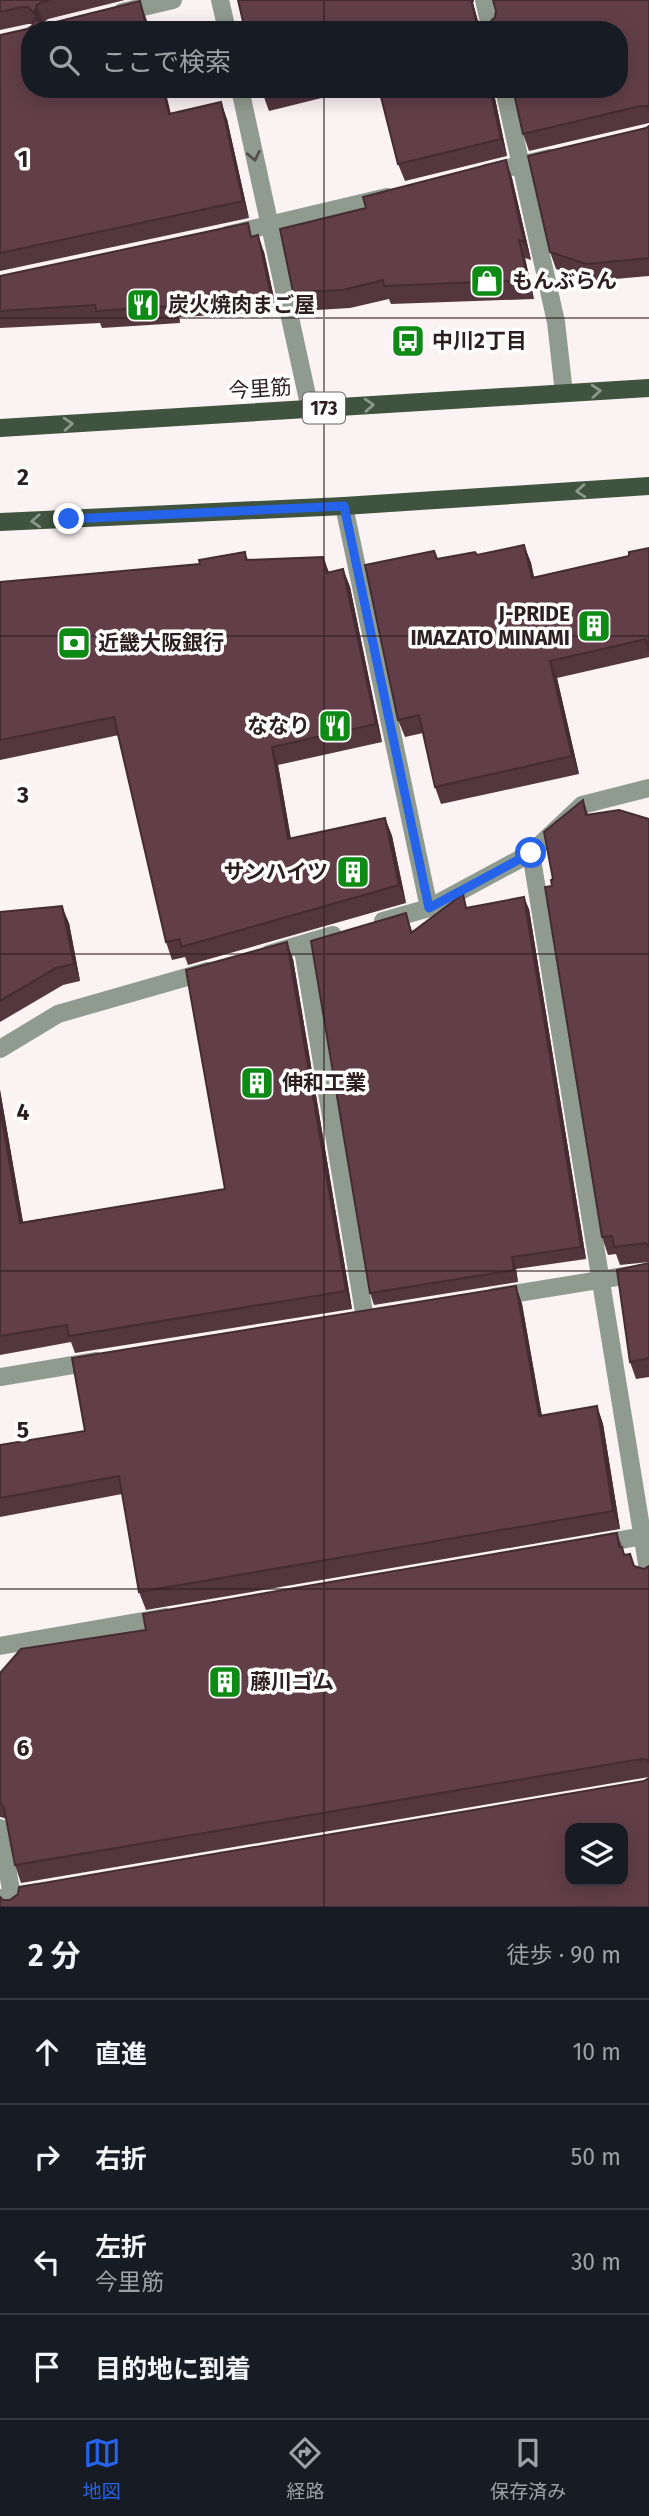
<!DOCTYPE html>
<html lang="ja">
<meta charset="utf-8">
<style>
:root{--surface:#171b24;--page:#242831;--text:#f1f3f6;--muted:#9ea1a6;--line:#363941;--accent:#2563eb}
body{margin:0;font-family:"Fira Sans","Noto Sans JP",sans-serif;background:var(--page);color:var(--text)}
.controls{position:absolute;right:21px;bottom:21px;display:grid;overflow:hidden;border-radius:14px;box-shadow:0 4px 18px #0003}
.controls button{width:63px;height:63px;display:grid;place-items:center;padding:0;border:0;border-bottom:2px solid var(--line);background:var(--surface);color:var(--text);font:35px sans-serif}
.stop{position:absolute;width:21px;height:21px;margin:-16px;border:5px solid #2563eb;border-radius:50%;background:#fff}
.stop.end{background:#2563eb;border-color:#fff;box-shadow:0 2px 7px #0008}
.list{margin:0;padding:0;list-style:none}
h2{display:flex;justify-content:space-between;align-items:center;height:91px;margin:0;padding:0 28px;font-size:30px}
h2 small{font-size:23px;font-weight:400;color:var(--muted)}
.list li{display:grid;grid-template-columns:46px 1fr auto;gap:21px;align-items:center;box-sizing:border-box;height:105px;padding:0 28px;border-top:2px solid var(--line)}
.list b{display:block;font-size:26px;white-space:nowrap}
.list p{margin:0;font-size:23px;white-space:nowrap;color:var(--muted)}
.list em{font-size:23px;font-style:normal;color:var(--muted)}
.icon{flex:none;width:38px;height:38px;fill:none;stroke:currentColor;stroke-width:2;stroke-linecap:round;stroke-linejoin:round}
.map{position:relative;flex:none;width:649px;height:1907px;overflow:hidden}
.search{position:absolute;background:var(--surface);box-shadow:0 4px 18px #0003;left:21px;right:21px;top:21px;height:77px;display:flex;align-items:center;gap:18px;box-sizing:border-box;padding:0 24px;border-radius:28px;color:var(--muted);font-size:26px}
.sheet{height:511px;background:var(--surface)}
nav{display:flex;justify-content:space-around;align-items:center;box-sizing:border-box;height:98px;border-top:2px solid var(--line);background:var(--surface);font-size:19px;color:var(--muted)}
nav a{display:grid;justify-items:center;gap:4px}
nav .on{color:var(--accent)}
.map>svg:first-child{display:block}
</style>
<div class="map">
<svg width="649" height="1907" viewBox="0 0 649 1907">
<rect width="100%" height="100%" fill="#fbf2f4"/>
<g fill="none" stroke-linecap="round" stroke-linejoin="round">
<!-- minor -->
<path stroke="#909b8f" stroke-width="18" d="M220,0L227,30
M484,0L491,30
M122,12L173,0
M240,89L310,409
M504,89L556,322L564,393
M486,173L550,158
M227,235L387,197
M344,506L429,908
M531,853L649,1576
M383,921L429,908L531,853L582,805L649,788
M302,944L365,1318
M269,954L333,935
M0,1049L58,1014L208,971
M494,1297L649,1272
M0,1377L97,1361
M597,1544L649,1535
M0,1646L166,1617
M0,1828L14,1907
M0,1898L38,1892"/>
<!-- primary -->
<path stroke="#3f533e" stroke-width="18" d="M0,428L649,388
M0,522L344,506L649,486"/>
</g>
<!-- wall -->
<path fill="#54363e" d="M0,0H125L48,19L42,24L146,18L149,30H30L171,113L227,119L249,218L0,271V35L27,29L33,24H28L0,30Z
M238,0H474L473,3L478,21L482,24L649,0V123L529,151L523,134L619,30H245Z
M261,89H358L269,111Z
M379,89H493L507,156L405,181L398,164Z
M649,126V276L592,281L556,269L550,252L646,128Z
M506,160L512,178L531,260L525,258L534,299L391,304L389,299L350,308L300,311L293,292L366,208Z
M253,237L264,252L277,312L179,317L180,323L102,328L100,323L0,328V276Z
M524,545L531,563L534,577L629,556L649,548V657L557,678L579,774L441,804L435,787L423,733L405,737L398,720L437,559L477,555Z
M245,552L248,560L323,557L329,572L343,569L350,587L382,742L278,765L291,839L385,818L392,836L406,903L188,965L185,957L172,960L166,942L119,735L0,760V582L200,564Z
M583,800L588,814L649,819V1262L620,1265L616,1254L608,1255L602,1237L552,886L553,879Z
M468,907L529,909L586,1259L516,1269L518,1282L374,1305L370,1293L406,913L412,931Z
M0,912L69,923L80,981L63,985L0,1022Z
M293,959L352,1309L75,1353L71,1342L0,1355V1090L23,1222L225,1189Z
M649,1263V1377L636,1379L630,1362Z
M516,1286L522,1304L542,1416L597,1406L603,1424L620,1529L146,1610L139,1592L122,1494L0,1517V1445L85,1431Z
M617,1533L625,1555L635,1566L644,1569L649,1566V1777L21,1883L15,1865L7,1820L4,1818L0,1817V1673L146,1630Z"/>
<!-- shaded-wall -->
<path fill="#452c32" d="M471,0H474L473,3L480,30L476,20Z
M140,1L146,18L149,30H147Z
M37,5L43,22L40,30L34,13Z
M163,89H165L175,131L169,114Z
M490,89H493L507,156L501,139Z
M221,102L227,119L249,218L243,201Z
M506,160L512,178L531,260L524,242Z
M258,235L264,252L277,312L271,295Z
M519,240L525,258L534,299L528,280Z
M173,300L179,317L180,323L173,306Z
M524,545L531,563L538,596L532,578Z
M343,569L350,587L382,742L376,724Z
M550,661L557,678L579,774L572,756Z
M272,747L278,765L294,857L288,839Z
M385,818L392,836L406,903L399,885Z
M524,897L529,909L586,1259L581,1247Z
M62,906L69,923L80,981L74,964Z
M287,942L293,959L352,1309L346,1291Z
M0,1090L26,1240L20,1223L0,1108Z
M512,1257L516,1269L518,1282L514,1270Z
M516,1286L522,1304L545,1434L539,1416Z
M597,1406L603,1424L620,1529L613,1511Z"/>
<!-- building -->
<path fill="#623f48" stroke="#452c32" stroke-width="2" fill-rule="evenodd" d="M0,0H50L42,2L37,5L34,13L28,7H22L0,12Z
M238,0H471L476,20L482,24H488L495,17L496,11L493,0H649V109L647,106H640L523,134L513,89H619V30H245Z
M140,1L147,30H30V89H163L169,114L221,102L243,201L0,253V35L27,29L32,26L35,18L41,24H48Z
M261,89H283L263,94Z
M379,89H490L501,139L398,164Z
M649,126V258L586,264L550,252L528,156L646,128Z
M506,160L524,242L519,240L528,280L384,286L383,280L343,290L293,292L280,229L366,208L363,197Z
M248,223L251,237L258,235L271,295L173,300V306L96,311L95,305L0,311V276Z
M524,545L532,578L629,556V552L649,548V651L646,639L550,661L572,756L435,787L419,715L398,720L365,565L434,551L437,559L475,552L477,555Z
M245,552L246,560L323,557L327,573L343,569L376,724L272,747L288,839L385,818L399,885L181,947L180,939L166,942L114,717L0,740V582L200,564L199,560Z
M583,800L586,815L619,810L649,819V1247L646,1243L614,1247L612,1236L602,1237L545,887L552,886L551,880L553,879L544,832Z
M463,894L466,908L524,897L581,1247L512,1257L514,1270L370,1293L311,941L406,913L411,933Z
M62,906L74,964L56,968L0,1001V912Z
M287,942L346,1291L69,1336L67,1325L0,1336V1108L20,1223L225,1189L186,970Z
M649,1263V1358L630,1362L617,1270Z
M516,1286L539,1416L597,1406L613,1511L139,1592L119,1476L0,1498V1445L85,1431L72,1358Z
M617,1533L619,1547H622L624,1555L630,1554L634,1566L644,1569L649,1566V1762L647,1760L641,1759L15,1865L4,1808L0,1802V1673L21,1649L146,1630L143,1614Z
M649,1778V1907H0V1897L3,1900H10L18,1894L19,1887L644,1781ZM570,1828H623V1881H570Z"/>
<!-- one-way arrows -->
<defs><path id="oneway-chevron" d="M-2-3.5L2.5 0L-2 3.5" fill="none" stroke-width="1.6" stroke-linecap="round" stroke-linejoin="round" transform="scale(1.75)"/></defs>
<use stroke="#55504d" href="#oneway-chevron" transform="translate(254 156) rotate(78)"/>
<g stroke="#8c988b">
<use href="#oneway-chevron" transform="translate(596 391) rotate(-4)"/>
<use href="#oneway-chevron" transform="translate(369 405) rotate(-4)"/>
<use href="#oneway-chevron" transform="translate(68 424) rotate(-4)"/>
<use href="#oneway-chevron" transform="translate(581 491) rotate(176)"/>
<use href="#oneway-chevron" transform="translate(36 521) rotate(177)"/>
</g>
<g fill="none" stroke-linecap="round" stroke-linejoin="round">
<!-- route -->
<path stroke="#2563eb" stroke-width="9" d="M69,519L344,506L429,908L531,853"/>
</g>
<!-- grid -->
<path fill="none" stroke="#2d1e21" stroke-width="2" stroke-opacity="0.55" d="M324,0V30M324,89V1907M0,318H649M0,636H649M0,954H649M0,1271H649M0,1589H649"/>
<!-- icons -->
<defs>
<symbol id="shop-square" viewBox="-11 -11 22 22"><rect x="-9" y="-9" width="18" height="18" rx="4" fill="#0d8b14" stroke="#fff"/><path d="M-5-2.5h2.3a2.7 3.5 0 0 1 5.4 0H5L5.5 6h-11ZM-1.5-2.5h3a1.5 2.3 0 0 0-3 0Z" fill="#fff"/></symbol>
<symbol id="restaurant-square" viewBox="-11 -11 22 22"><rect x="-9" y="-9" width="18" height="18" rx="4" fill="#0d8b14" stroke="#fff"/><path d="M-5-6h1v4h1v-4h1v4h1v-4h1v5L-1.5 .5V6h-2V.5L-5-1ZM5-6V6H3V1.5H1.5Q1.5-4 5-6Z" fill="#fff"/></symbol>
<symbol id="bus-square" viewBox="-11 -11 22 22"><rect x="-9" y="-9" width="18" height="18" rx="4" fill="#0d8b14" stroke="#fff"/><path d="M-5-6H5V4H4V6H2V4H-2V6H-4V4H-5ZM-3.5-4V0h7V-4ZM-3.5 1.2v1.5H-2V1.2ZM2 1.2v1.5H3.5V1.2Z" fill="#fff"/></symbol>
<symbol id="building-square" viewBox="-11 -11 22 22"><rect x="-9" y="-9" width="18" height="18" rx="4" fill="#0d8b14" stroke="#fff"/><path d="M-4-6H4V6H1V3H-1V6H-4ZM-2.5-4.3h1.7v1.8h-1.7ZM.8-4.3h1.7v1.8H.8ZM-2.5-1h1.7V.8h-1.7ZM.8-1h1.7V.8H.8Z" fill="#fff"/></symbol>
<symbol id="bank-square" viewBox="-11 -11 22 22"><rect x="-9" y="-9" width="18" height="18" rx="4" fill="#0d8b14" stroke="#fff"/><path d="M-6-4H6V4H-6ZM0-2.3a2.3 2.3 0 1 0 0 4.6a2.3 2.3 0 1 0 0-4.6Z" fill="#fff"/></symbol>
</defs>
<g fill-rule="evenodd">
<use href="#shop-square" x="468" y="262" width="38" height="38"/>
<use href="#restaurant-square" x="124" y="286" width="38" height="38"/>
<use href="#bus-square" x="389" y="322" width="38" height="38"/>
<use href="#building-square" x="575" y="607" width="38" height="38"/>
<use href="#bank-square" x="55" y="624" width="38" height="38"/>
<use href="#restaurant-square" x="316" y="707" width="38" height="38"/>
<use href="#building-square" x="334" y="853" width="38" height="38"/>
<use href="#building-square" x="238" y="1064" width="38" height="38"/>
<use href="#building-square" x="206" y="1663" width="38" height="38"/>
</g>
<g text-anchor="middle" stroke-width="7" stroke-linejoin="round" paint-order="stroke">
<!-- shield labels -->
<rect fill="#fff" stroke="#6c6264" stroke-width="2" x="303" y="392.5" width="42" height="31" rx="5"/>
<g font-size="19" font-weight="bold" fill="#2d1e21">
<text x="324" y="415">173</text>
</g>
<!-- poi labels -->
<g font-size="21" font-weight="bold" fill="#2d1e21" stroke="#fff" text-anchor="start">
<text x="512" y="288">もんぶらん</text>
<text x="168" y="312">炭火焼肉まご屋</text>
<text x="432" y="348">中川2丁目</text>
<text x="570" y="621" text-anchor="end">J-PRIDE<tspan x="570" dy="24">IMAZATO MINAMI</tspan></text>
<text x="98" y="650">近畿大阪銀行</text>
<text x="310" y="733" text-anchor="end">ななり</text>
<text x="328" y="879" text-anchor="end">サンハイツ</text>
<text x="282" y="1090">伸和工業</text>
<text x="250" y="1689">藤川ゴム</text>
</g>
<!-- street labels -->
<g font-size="21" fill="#2d1e21" stroke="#fff">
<text transform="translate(260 389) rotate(-4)" y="7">今里筋</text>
</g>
</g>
<g font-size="23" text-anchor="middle" font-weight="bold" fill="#2d1e21" stroke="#fff" stroke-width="7" stroke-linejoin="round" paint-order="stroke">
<text x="23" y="167">1</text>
<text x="23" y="485">2</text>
<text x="23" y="803">3</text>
<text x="23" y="1120">4</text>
<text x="23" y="1438">5</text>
<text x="23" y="1756">6</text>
</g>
</svg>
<div class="controls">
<button><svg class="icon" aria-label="layers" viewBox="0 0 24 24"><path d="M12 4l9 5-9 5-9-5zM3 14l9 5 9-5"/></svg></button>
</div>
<div class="stop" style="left:531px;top:853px"></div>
<div class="stop end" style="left:69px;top:519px"></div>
<div class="search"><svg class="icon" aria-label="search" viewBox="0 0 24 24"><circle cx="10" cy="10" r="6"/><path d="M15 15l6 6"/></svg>ここで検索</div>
</div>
<section class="sheet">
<h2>2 分<small>徒歩 · 90 m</small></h2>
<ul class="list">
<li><svg class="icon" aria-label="ahead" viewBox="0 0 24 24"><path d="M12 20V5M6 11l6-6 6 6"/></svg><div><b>直進</b></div><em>10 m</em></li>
<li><svg class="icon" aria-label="right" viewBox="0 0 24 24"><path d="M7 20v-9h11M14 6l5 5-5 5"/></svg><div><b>右折</b></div><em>50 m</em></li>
<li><svg class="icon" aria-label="left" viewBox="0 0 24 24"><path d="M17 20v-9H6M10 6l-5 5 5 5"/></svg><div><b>左折</b><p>今里筋</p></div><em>30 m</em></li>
<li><svg class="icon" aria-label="arrive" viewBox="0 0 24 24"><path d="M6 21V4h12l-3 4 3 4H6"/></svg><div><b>目的地に到着</b></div></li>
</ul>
</section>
<nav>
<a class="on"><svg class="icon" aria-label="map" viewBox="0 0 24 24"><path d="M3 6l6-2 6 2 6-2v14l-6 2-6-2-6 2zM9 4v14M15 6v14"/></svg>地図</a>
<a><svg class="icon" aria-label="directions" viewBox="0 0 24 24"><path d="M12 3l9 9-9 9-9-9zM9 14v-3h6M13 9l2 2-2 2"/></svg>経路</a>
<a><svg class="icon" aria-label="saved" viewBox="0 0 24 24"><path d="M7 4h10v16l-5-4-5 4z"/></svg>保存済み</a>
</nav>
